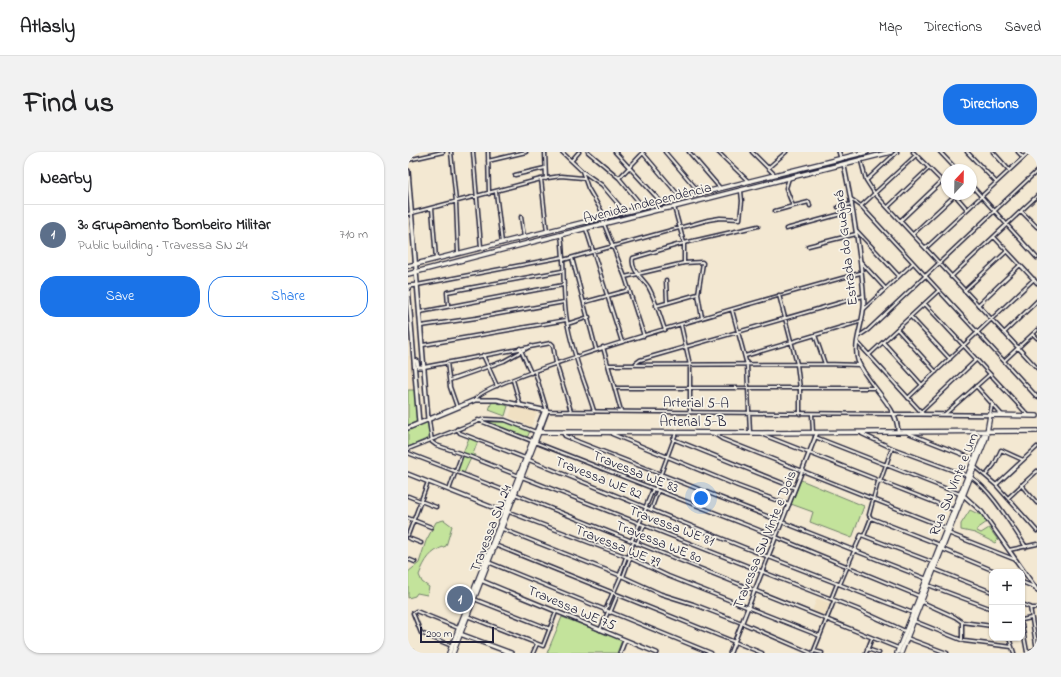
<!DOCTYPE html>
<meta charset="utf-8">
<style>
:root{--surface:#fff;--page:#f2f2f2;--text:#202124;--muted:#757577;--line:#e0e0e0;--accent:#1a73e8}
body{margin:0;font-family:"Indie Flower",sans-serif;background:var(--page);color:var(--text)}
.controls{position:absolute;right:12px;bottom:12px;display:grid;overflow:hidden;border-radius:8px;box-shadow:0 1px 3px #0004}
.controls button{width:36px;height:36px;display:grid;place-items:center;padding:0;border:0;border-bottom:1px solid var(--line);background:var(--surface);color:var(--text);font:20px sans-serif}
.compass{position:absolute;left:533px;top:12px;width:36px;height:36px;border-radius:50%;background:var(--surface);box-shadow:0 1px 3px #0004;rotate:22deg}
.scale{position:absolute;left:12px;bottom:10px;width:74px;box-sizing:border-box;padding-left:4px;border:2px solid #22223b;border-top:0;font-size:11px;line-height:14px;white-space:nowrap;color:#22223b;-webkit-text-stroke:3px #f7f3e8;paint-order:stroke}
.you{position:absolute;left:293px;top:346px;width:14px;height:14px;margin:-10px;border:3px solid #fff;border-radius:50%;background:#1a73e8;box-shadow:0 0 0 6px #1a73e833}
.badge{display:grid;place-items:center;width:26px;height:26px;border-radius:50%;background:var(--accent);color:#fff;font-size:13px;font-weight:700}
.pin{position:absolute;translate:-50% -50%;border:2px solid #fff;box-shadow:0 1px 4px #0006}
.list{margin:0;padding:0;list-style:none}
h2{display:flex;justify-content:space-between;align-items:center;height:52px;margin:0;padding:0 16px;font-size:17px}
h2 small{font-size:13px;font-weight:400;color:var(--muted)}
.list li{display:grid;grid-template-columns:26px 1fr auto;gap:12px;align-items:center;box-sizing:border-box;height:60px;padding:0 16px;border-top:1px solid var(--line)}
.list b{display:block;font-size:15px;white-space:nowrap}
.list p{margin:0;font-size:13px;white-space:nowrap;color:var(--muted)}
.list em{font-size:13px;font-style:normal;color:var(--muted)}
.actions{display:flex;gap:8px;padding:12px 16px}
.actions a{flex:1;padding:9px 0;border:1px solid var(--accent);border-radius:16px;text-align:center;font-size:14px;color:var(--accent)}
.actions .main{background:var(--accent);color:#fff}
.map{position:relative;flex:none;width:629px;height:501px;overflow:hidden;border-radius:16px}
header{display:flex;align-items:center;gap:24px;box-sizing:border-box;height:56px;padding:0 20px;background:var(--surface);border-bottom:1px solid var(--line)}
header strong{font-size:19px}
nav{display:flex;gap:22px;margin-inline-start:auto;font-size:14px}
.intro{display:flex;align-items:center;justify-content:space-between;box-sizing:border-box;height:96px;padding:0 24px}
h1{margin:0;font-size:28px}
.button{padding:10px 18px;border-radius:16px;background:var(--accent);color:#fff;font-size:14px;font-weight:700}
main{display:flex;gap:24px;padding:0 24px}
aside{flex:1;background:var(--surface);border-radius:16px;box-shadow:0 1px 3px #0004}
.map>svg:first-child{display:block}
</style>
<header>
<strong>Atlasly</strong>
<nav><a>Map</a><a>Directions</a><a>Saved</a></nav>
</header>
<div class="intro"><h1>Find us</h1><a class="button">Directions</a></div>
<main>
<aside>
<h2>Nearby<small></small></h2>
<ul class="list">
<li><span class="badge" style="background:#5c6f8a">1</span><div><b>3º Grupamento Bombeiro Militar</b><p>Public building · Travessa SN 24</p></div><em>710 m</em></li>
</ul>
<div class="actions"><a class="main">Save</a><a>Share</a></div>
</aside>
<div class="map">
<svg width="629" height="501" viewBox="0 0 629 501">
<rect width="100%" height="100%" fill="#f3e8d2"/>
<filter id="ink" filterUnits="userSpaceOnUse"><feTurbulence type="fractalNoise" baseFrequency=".025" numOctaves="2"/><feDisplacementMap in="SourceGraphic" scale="8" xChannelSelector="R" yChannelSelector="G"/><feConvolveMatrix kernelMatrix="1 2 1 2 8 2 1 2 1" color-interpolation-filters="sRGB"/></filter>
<g filter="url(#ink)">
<!-- built -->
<path fill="#f0e0c2" d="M0,204H3L7,238H0Z
M105,253L129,260L123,275L101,265Z
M409,446L422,451L417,464L404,459Z"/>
<!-- green -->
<path fill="#c3e39b" stroke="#72826b" d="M0,238H7L10,269L0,273Z
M84,249L100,254L97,264L81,258Z
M19,270L23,285L0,295V278Z
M78,270H98L122,279L119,286Z
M61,286L70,289L65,302L68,303L67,306L54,303Z
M55,304L63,306L56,321L49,318Z
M393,328L456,354L444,386L402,370L405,360L383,352Z
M562,358L570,362H575L579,370L569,377V379L573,381L581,376L590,388L587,391L567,381L553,378V372Z
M36,368L44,374L38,394C22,399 17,408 11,423L14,430L21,435L19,443L9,441L7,444L0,446V420L11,411L18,389L28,370Z
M154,465L214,488L209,501H139Z"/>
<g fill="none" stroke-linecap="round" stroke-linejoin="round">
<defs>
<path id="minor" d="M43,0L48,50L50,101
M65,0L73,95
M80,0L81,42
M137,0L138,27
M154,0L174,19L194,33L216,59
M180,0L211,26L235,55
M207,0L254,51
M234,0L273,46
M257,0L292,41
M281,0L312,36
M310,0L340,29
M344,0L367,23
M505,0L539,34
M532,0L549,18
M559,0L588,30
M585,0L601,18
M610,0L615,5
M0,8L35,0
M164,8L171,0
M80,9L118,0
M453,9L458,28L467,42L629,216
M360,16L378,0
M174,19L180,36L197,65
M107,23L137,16
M211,26L235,1
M381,26L378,36L385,54L401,50L402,54
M133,27L139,80
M459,28L489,0
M563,33L629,106
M88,40L94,91
M546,42L559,57
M443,47L453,54L629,245
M453,54L507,4
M266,55L276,91V111
M430,55L444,52
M480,55L520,17
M24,56L28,107
M367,59L385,54
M613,59L629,75
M0,62L133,27L153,24L175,26
M113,65L116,85
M492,69L534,29
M196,72L217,125L236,184
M178,77L214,190
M378,77L444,59
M448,78L491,124
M505,82L547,43
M153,83C157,112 154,140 159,169C163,198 177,230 186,259
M586,85L629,131
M400,94L448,82
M518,96L621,0
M164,106L188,197
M155,108L300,68L312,66L332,67L334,49L333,39
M453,110L477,136
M217,125L276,111L294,110L295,111L290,142L294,166
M543,125L629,44
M258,128L259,150
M9,133L155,105
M556,139L599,99
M371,143L389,212L392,237V262
M177,150L221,138
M517,152L620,263
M570,153L612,113
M40,154L39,140L154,119
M248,154L290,142
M456,157L505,111
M324,158L339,213L342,281
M12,160L155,133
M503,165L542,207
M159,172L181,165
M273,173L282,213V261
M13,174L68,166L156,150
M489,177L528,220
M257,178C252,164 248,149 241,136C236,127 222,118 225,106L276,91L350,74
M596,181L629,149
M625,182L629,186
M407,183L417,212
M451,184L460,178L629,19
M475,190L514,233
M450,191L515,262
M15,193L158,168
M195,195L213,259
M112,196L123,221
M75,203L89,234
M461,203L530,139
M337,204L454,169
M596,209L629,178
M39,210L42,235L49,255
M228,211L232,208L455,144
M200,213L417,212L452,213
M16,215L143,191L145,193L148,211L163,259
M127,220L139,259L486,262
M42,228L96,209L123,194
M105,228L112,252
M568,234L594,263
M207,236H466
M500,246L626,127
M67,248C73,225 409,133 452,121
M513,260L568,208
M404,262L405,281
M537,262L582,222
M582,263L584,252
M21,268L24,290L28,293L63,305L449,457L497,479
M70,268L346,376L511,444
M49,277L52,281L117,306
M155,281L157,284L171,290L519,427
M305,281L314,287L538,376
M500,281L566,307
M204,282L330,334L381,353
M353,282L546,358
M454,282L484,296L560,324
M407,285L552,342
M265,287L387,336
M0,297L76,267L97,268L128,280
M0,301L103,341
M121,308L335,395L505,461
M567,315L588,333L629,379
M578,323L586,313L593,298L615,308
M563,325C585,340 603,373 618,395
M472,330L484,296
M588,333L629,295
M613,333L629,351
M41,338L54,302
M247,338L268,281
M107,342L490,496
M0,344L28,355
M600,346L629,319
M238,354L245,337
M243,358L250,339
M101,360L222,406L260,424L412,484
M0,366L23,375
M463,366L532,393
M463,366L461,363L470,330
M92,376L211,423L253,442L285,452L334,471L403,501
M540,381L608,408
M0,383L20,330
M456,384L524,410
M0,386L13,391
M224,388L238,356
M229,392L236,373
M87,393L354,501
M534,397L589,420
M601,398L629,392
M220,406L225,391
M0,407L7,410
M80,410L303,501
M526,417L584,440
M212,422L218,405
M215,425L222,406
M614,430L626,435
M432,432L453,383L456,384L463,366
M520,433L584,457
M206,440L213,424
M66,447L142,477
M423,447L429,432
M514,450L547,465L554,470L584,474
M614,452L624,456H629
M622,455L629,498
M197,459L205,440
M202,461L209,444
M59,464L135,494L148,460
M614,468L623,466
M506,469L556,489L604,495
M614,473L619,500L629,497
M192,478L200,460
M499,486L539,501
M601,486L606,501
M554,487V470
M44,494L13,481L5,461L8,459L50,476
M459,497L471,501
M0,498L7,501
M406,499L414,501
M125,501L129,492
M405,501L426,449
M458,501L464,486"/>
<path id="tertiary" d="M431,0L433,7
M436,13C445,57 453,104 456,149C457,168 444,191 450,209C460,234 490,254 490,280
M486,262L582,263
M0,322L96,360
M555,343L574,360L629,438
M72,428L249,501
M212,501L217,488
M322,501L409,281"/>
<path id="secondary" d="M0,19L20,267
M9,133L0,134L11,271
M6,208L9,209L10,215H16
M0,276L67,248H89L139,259L131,280
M128,280L136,260
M52,482L103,501"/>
<path id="primary" d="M0,114L459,0
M0,122L249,58L266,55L483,0
M41,501L128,280L351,281L629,279
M45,501L131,280
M489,501L577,280
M493,501L570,306L578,286L582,263L629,264"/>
</defs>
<!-- minor casing -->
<use href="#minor" stroke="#22223b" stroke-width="5"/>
<!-- tertiary casing -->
<use href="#tertiary" stroke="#22223b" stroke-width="5.5"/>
<!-- secondary casing -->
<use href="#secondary" stroke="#22223b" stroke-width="6"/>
<!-- primary casing -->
<use href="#primary" stroke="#22223b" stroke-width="6"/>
<!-- minor -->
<use href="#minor" stroke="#f7f3e8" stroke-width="2"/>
<!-- tertiary -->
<use href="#tertiary" stroke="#f7f3e8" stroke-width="2.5"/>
<!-- secondary -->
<use href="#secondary" stroke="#f7f3e8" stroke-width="3"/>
<!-- primary -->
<use href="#primary" stroke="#f7f3e8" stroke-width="3.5"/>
</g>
</g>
<g text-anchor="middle" stroke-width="3.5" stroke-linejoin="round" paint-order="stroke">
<!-- street labels -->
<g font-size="14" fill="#22223b" stroke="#f7f3e8">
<text transform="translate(239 50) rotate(-14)" y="5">Avenida Independência</text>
<text transform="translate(437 96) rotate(-97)" y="5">Estrada do Guajará</text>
<text transform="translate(288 250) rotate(1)" y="5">Arterial 5-A</text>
<text x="285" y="274">Arterial 5-B</text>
<text transform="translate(228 319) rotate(22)" y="5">Travessa WE 83</text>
<text transform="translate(191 325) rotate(22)" y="5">Travessa WE 82</text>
<text transform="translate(545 332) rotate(-68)" y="5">Rua SN Vinte e Um</text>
<text transform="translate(264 373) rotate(21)" y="5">Travessa WE 81</text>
<text transform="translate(82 376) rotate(-69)" y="5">Travessa SN 24</text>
<text transform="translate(356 387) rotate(-68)" y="5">Travessa SN Vinte e Dois</text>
<text transform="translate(251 389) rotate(22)" y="5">Travessa WE 80</text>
<text transform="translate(210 393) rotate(22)" y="5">Travessa WE 79</text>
<text transform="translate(164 455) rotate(23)" y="5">Travessa WE 75</text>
</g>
</g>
</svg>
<div class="controls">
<button>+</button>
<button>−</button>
</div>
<svg class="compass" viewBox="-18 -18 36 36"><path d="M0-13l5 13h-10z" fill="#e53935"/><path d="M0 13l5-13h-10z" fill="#757577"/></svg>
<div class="scale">200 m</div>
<div class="you"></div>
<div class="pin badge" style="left:52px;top:447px;background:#5c6f8a">1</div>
</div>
</main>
